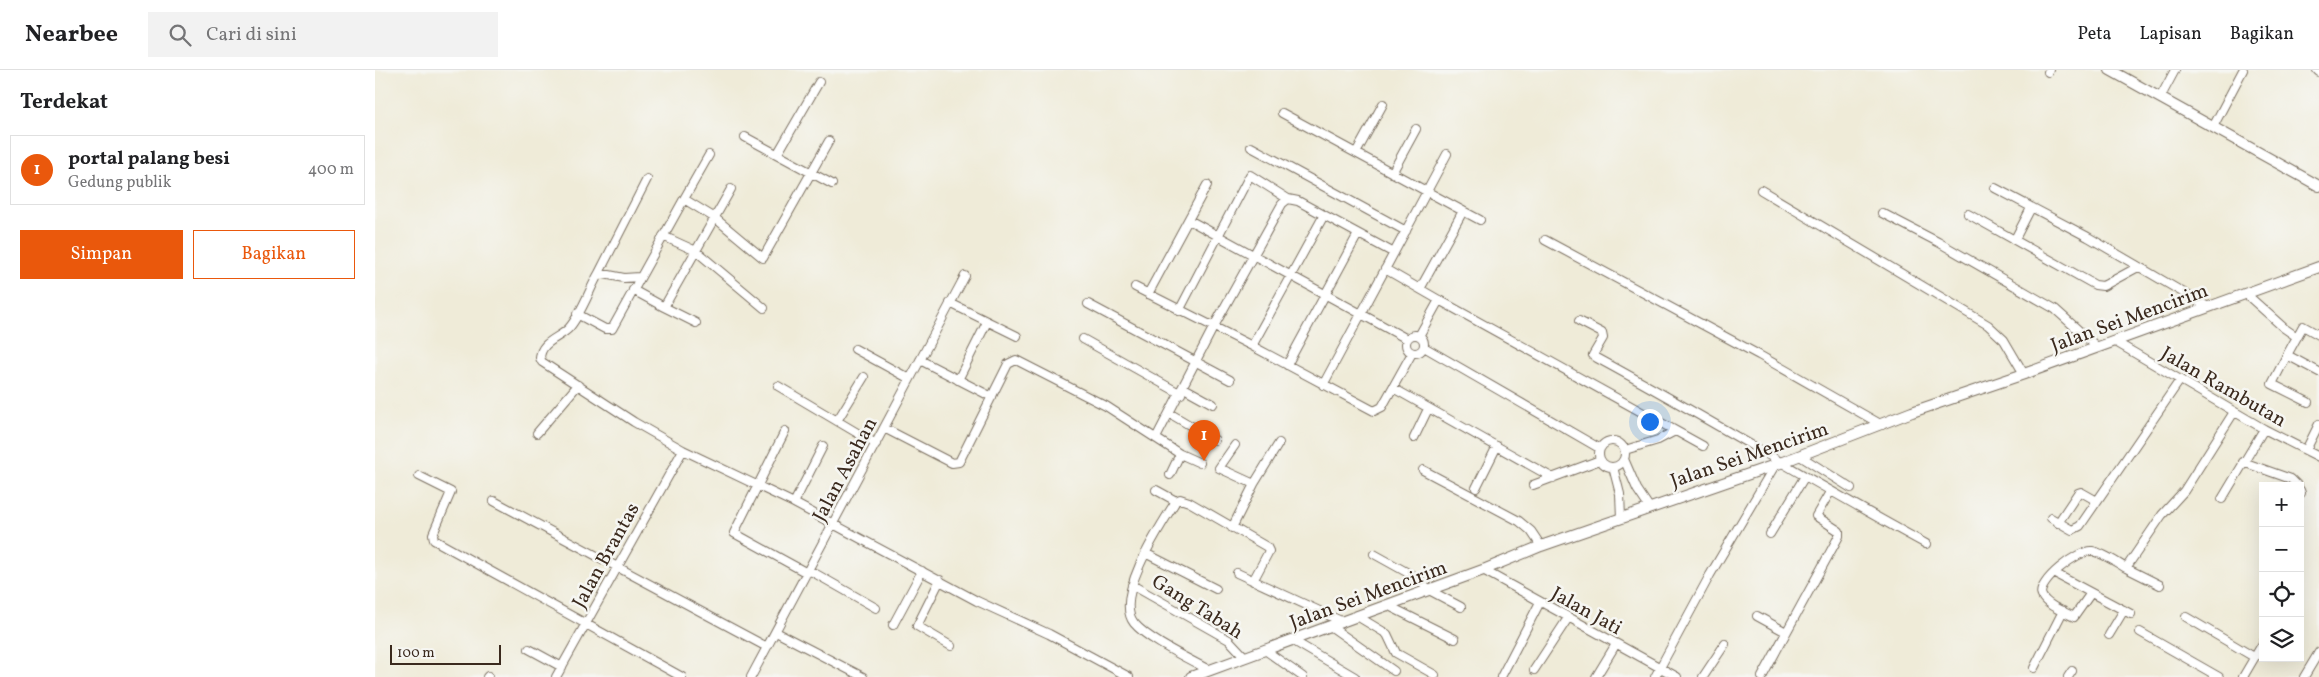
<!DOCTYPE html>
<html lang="id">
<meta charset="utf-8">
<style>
:root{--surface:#fff;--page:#f2f2f2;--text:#202124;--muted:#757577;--line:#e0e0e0;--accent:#ea580c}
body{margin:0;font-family:Vollkorn,serif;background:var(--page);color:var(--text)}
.controls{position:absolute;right:15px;bottom:15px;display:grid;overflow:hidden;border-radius:0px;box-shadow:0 5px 20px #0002}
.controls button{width:45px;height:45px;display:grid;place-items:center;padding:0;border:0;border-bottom:1px solid var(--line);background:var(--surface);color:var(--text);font:25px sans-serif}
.scale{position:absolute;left:15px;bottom:12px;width:111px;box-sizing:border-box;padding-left:5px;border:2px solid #3b2a1e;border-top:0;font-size:14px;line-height:18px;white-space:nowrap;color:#3b2a1e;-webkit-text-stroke:4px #f6f6f2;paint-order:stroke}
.you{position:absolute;left:1274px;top:351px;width:18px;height:18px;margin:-12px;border:4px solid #fff;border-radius:50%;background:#1a73e8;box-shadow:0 0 0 8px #1a73e833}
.badge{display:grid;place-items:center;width:32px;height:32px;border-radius:50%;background:var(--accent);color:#fff;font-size:16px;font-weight:700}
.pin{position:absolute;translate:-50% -41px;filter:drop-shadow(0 1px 2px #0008)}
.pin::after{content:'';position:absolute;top:26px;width:18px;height:15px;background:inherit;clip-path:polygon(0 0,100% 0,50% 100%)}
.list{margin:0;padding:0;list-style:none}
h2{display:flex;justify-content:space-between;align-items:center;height:65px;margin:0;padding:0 20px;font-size:21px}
h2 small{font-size:16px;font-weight:400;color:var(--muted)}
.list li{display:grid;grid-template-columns:32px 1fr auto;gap:15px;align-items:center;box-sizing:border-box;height:70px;margin:0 10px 10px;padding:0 10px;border:1px solid var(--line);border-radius:0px}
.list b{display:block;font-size:19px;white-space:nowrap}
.list p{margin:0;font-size:16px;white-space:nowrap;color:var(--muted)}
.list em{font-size:16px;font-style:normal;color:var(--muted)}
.actions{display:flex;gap:10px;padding:15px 20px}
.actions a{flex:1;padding:11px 0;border:1px solid var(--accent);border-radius:0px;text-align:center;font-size:18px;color:var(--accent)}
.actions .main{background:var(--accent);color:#fff}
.icon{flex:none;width:28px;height:28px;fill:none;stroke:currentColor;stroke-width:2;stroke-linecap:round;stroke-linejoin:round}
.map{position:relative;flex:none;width:1944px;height:607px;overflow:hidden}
header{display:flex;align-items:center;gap:30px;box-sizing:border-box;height:70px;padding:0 25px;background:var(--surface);border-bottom:1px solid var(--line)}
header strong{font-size:24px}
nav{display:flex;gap:28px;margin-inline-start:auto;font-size:18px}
.search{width:350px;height:45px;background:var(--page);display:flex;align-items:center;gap:12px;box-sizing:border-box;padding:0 18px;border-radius:0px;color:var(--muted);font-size:19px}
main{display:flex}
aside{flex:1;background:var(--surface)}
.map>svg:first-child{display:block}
</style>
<header>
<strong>Nearbee</strong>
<div class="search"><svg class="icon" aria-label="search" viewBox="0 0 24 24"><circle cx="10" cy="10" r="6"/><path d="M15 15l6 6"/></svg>Cari di sini</div>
<nav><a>Peta</a><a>Lapisan</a><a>Bagikan</a></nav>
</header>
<main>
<aside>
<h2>Terdekat<small></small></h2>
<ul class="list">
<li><span class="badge">1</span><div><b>portal palang besi</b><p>Gedung publik</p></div><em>400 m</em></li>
</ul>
<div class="actions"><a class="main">Simpan</a><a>Bagikan</a></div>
</aside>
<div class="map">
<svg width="1944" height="607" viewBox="0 0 1944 607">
<rect width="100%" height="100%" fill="#f6f6f2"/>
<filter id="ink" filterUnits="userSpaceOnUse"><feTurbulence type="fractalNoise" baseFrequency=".02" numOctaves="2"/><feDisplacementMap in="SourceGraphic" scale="10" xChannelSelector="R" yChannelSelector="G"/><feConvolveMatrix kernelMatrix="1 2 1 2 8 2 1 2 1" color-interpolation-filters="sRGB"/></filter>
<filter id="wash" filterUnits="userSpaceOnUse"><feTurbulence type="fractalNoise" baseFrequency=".0096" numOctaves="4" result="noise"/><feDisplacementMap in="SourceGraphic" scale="20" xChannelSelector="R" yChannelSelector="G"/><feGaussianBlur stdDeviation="1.12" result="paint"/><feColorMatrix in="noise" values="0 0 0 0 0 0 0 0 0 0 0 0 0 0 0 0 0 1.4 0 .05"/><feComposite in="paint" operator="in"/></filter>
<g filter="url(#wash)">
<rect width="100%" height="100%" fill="#efebd8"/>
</g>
<g filter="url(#ink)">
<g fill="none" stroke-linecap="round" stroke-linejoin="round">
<defs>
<path id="street" d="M1942,0L1944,2
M1673,2L1674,0
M1785,28L1800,0
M907,43L1088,141L1045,219
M1838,57L1868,0
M370,67L457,114
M876,77L1031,161
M403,83L444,12
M981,83L1008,34
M1017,103L1041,59
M1620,118L1713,167L1833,237
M1386,120L1613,255L1629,270L1649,304
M309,129L334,85
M1088,141L1105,150
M1507,143L1563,172L1680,239L1722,277
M1593,144L1720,215L1728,216L1763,197
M814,150L1032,269
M288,166L321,181L389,238
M1640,169L1656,138
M1170,170L1384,285L1507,355
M1010,199L1064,230
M224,203L272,109
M265,207L249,208L224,203C214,220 207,243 194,258C185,268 166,271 165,288L167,292L259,352L308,380L419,433L602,531L674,564L754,607
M760,217L877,276L999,341L1007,337L1037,283
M258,220L289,237L356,119
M1870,223L1909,258L1922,267
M773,224L832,115
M575,233L642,266
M713,234L855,310
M289,237L321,253
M804,241L875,105L913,129L923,131L1019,183
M202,244L230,259H237L309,129L340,148L388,188L454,71
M1204,251L1227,263L1228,268L1218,285L1222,288C1333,348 1440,414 1551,474
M1031 274a9 9 0 1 1 18 0a9 9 0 1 1-18 0Z
M1044,266L1064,230L1328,376
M708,269L806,324
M1739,271L1889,359L1944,387
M877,276L949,145
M1049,277L1224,378
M480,279L535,309
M1912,285L1928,256L1944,265
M545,290L617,327
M912,295L983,164
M583,310L612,252
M948,315L1072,84
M403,316L501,374
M809,318L838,334
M1018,318L1178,408
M1933,332L1897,314L1912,285L1944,302
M794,343L840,370
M462,351L489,307
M509,358L577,393L584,392L633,294L641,290L731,336L805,384L825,393
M410,361L359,463L432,503
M162,363L203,315
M781,368L838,258L907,134L913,129
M1039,368L1053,339
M1224 384a13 13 0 1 1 26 0a13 13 0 1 1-26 0Z
M860,375L844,398L879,414
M1250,380L1283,370L1300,361
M1931,380L1944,354
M1425,386L1476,418
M1249,389L1262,419L1274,437
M1868,392L1916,409L1923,416
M1238,397L1245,424L1246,448
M1048,400L1144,451L1156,461L1166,476
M795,405L805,384
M44,406L76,422L58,464L59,470L307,607
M1158,415L1225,390
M1101,418L1122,376
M781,420L801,431L805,429L814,432L892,477L894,481L878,511
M1925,420L1926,423
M1847,429L1889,359
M119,431L392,577
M801,431C786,455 738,527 759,553C773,570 814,589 834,600
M419,433L448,376
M1676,448L1697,460L1705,456L1805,310
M1683,453L1703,423L1706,422L1722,431
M857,458L879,414L904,373
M1395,464L1430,406
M772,484L841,519
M999,484L1044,509L1054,520L1086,537
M1751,498L1785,515
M434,500L501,538
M1108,500L1302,607
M862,503L966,551
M1679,503L1756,544
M565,510L542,556L576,576
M757,515L854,570L870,587
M1716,523L1699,547C1690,542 1672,536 1667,526C1660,513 1704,479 1717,481C1728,483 1741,492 1751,498L1787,445L1809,421L1859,342
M1012,535L1080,569
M982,546L1012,564L1021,583L1060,605
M1382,546L1411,562
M1811,547L1879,587
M518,555L547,501
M955,556L1019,601
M401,562L488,607
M1765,562L1844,607
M1734,565L1749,540
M917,570L980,607
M154,579L187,597
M890,580L928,607
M1659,598L1688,541
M1159,600L1193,548
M112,607L113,606
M181,607L308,380
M376,607L590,206
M1126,607L1165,532
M1221,607L1241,574
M1280,607L1335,505L1400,395
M1328,607L1350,574
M1387,607L1464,466V461L1441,446L1455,422
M1693,607L1697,601
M1868,607L1888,573
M1929,607L1944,582"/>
<path id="secondary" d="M1735,0L1944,116
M816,607L1108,500L1166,476L1400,395L1537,342L1649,304L1944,197"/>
</defs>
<!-- street casing -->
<use href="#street" stroke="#7a6e5f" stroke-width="10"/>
<!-- secondary casing -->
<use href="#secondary" stroke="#7a6e5f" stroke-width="12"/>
<!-- street -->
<use href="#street" stroke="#fff" stroke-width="8"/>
<!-- secondary -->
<use href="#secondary" stroke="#fff" stroke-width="10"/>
</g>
</g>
<g text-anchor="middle" stroke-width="5" stroke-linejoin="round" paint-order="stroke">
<!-- street labels -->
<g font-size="20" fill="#3b2a1e" stroke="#f6f6f2">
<text transform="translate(1754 247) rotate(-20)" y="7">Jalan Sei Mencirim</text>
<text transform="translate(1849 316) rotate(30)" y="7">Jalan Rambutan</text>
<text transform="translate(1374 384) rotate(-19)" y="7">Jalan Sei Mencirim</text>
<text transform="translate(469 399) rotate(-62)" y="7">Jalan Asahan</text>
<text transform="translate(230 485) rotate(-61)" y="7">Jalan Brantas</text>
<text transform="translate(993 524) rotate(-20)" y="7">Jalan Sei Mencirim</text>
<text transform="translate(823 536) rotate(32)" y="7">Gang Tabah</text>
<text transform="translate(1212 540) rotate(29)" y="7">Jalan Jati</text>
</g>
</g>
</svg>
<div class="controls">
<button>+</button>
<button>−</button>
<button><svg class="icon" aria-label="locate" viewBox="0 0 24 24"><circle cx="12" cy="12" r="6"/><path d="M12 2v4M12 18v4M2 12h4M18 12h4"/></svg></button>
<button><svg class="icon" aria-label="layers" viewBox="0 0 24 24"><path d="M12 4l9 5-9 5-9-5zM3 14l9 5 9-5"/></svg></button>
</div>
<div class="scale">100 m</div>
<div class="you"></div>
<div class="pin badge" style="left:829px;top:391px">1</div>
</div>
</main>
